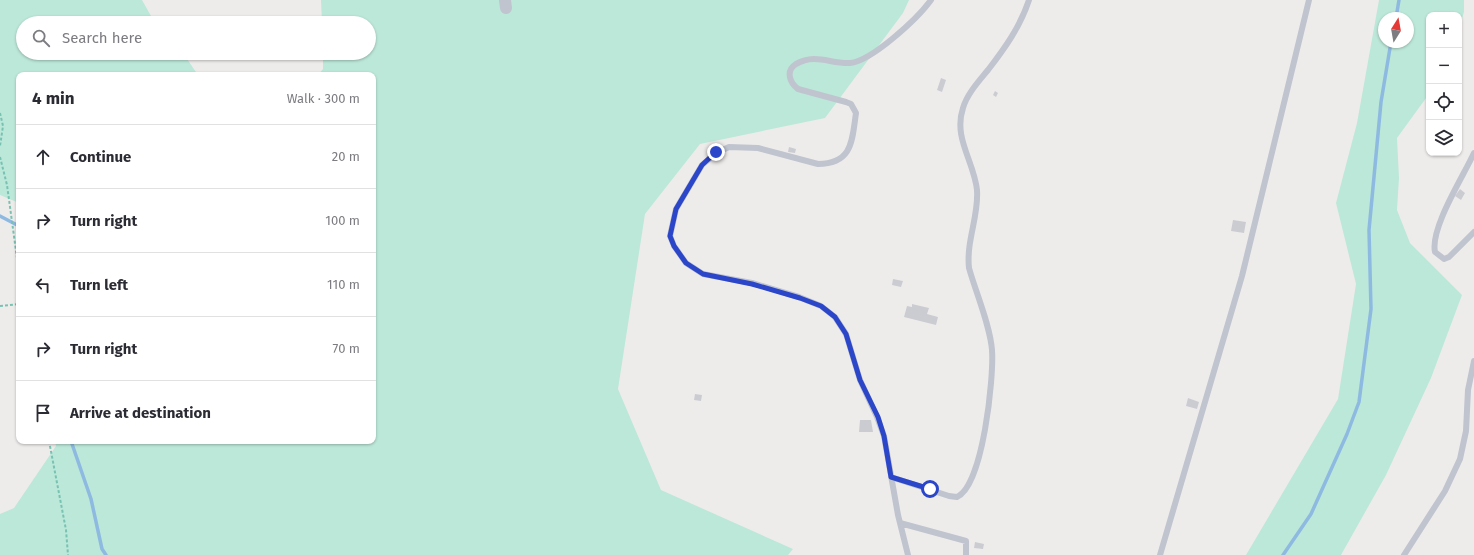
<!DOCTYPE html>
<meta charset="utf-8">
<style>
:root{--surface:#fff;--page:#f2f2f3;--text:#2b2b33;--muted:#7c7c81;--line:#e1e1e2}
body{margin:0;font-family:"Fira Sans",sans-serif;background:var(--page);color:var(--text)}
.controls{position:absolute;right:12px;top:12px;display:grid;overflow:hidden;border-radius:8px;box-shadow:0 1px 3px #0004}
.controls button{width:36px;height:36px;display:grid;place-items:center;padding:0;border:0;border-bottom:1px solid var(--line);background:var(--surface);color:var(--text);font:20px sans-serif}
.compass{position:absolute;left:1378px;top:12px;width:36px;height:36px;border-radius:50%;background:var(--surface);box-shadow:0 1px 3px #0004;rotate:11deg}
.stop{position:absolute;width:12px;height:12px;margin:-9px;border:3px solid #2b46c8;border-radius:50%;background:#fff}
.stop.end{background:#2b46c8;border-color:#fff;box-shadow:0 1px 4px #0008}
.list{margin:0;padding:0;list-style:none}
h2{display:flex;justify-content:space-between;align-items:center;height:52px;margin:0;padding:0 16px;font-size:17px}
h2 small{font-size:13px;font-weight:400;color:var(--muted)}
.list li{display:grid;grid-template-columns:26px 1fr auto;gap:12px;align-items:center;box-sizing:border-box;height:64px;padding:0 16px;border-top:1px solid var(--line)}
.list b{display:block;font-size:15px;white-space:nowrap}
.list em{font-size:13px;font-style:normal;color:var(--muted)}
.icon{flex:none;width:22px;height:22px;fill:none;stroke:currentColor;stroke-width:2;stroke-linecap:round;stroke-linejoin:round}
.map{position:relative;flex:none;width:1474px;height:555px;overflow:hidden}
.search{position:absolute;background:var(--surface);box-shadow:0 1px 3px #0004;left:16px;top:16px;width:360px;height:44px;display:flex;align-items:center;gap:10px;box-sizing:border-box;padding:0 14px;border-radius:22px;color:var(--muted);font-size:15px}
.panel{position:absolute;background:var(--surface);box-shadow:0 1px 3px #0004;left:16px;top:72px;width:360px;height:372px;border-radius:8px}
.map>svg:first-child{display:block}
</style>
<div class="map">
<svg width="1474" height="555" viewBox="0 0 1474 555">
<rect width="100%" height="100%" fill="#eeeceb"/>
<!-- green -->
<path fill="#bce8d9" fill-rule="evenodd" d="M0,0H142L155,23H23V53H183L198,75H19V203L0,195Z
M321,0H909L903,13L825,118L700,144L645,214L618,389L661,490L793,549L788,555H0V514L14,508L56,446L55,441H373V75H318L323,69V53H369V23H322Z
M1379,0H1464V12L1459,29V15H1429V94L1397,138L1399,178L1397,210L1410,243L1462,295L1431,378L1386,475L1341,555H1246L1338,399L1356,284L1336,203L1357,123ZM1384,18H1408V42H1384Z"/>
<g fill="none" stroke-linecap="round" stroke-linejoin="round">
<!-- stream -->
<path stroke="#8ebae1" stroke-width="3.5" d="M1396,18L1399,0
M0,216L19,226
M71,441L91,499L102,549L106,555
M1283,555L1311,514L1347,434L1359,402L1371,309L1369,230L1381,102L1391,42"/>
</g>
<!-- building -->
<path fill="#cbccd2" d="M941,78L946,80L942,92L937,90Z
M995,91L998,93L996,97L993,95Z
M789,147L796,149L795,153L788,152Z
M1460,189L1465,193L1461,200L1455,196Z
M1233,220L1246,222L1244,233L1231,231Z
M893,279L903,281L901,287L892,285Z
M912,304L929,308L927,314L938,317L936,325L904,317L907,306L912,307Z
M695,394L702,395L701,401L694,400Z
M1188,398L1199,402L1197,409L1186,406Z
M860,420H871L873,432H859Z
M975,542L984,544L983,549L974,548Z"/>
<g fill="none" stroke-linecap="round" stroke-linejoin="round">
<!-- path -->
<path stroke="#78c2b1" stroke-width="2" stroke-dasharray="3 2" stroke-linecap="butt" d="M0,113L3,126L0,146
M0,157L7,185L19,273
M0,306L19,304
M49,441L66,530L68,555"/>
<!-- service -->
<path stroke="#c0c4cf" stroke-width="6" d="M1474,153C1463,177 1430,228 1435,252L1444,259L1449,257L1474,232
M891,477L949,496L957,497C983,486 994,377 992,350C990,325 976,293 969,268C966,241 979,216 977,190C974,161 953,138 963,108C967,94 979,81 988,70C1005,48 1020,27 1029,0
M900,523L966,541V555
M908,555L898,515L884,436L877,417L860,380L846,334L835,317L821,306L799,297L752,283L703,274L686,263L674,246L670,236L676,209L702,165L716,153L729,147L758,148L818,164C853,164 852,140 856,113L851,104L846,102L798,89C790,83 785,71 796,64C816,53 830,64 850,63C872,61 918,18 931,0
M1160,555L1242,276L1309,0
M1404,555L1445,491L1460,459L1466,431L1468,390L1474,361"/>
<!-- minor -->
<path stroke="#c0c4cf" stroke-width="12" d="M505,0L506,8"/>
</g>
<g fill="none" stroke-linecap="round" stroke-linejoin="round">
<!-- route -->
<path stroke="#2b46c8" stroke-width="5" d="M716,152L702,165L676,209L670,236L674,246L686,263L703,274L752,284L800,298L821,306L835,317L846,334L860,380L878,417L884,436L891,477L930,489"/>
</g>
</svg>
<div class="controls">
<button>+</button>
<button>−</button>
<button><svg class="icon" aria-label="locate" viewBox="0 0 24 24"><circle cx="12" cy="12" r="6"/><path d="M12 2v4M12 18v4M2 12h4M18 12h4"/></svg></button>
<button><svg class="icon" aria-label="layers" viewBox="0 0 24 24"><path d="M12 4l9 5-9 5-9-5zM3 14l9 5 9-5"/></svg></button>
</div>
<svg class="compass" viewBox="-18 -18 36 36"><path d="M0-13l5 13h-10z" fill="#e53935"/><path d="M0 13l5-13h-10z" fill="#7c7c81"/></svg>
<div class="stop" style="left:930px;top:489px"></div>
<div class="stop end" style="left:716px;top:152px"></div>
<div class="search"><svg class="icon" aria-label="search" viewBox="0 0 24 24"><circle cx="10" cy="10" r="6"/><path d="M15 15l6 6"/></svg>Search here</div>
<section class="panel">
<h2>4 min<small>Walk · 300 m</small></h2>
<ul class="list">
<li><svg class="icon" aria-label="ahead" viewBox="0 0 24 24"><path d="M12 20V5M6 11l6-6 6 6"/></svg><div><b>Continue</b></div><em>20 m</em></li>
<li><svg class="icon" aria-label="right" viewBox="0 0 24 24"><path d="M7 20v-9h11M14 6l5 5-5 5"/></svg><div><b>Turn right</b></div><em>100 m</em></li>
<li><svg class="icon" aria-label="left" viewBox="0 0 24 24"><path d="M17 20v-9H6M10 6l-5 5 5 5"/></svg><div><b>Turn left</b></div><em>110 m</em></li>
<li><svg class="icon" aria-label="right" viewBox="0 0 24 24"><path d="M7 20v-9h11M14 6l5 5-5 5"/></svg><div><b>Turn right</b></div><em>70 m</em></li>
<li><svg class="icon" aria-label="arrive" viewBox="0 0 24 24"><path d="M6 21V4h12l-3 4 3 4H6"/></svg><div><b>Arrive at destination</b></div></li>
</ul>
</section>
</div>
